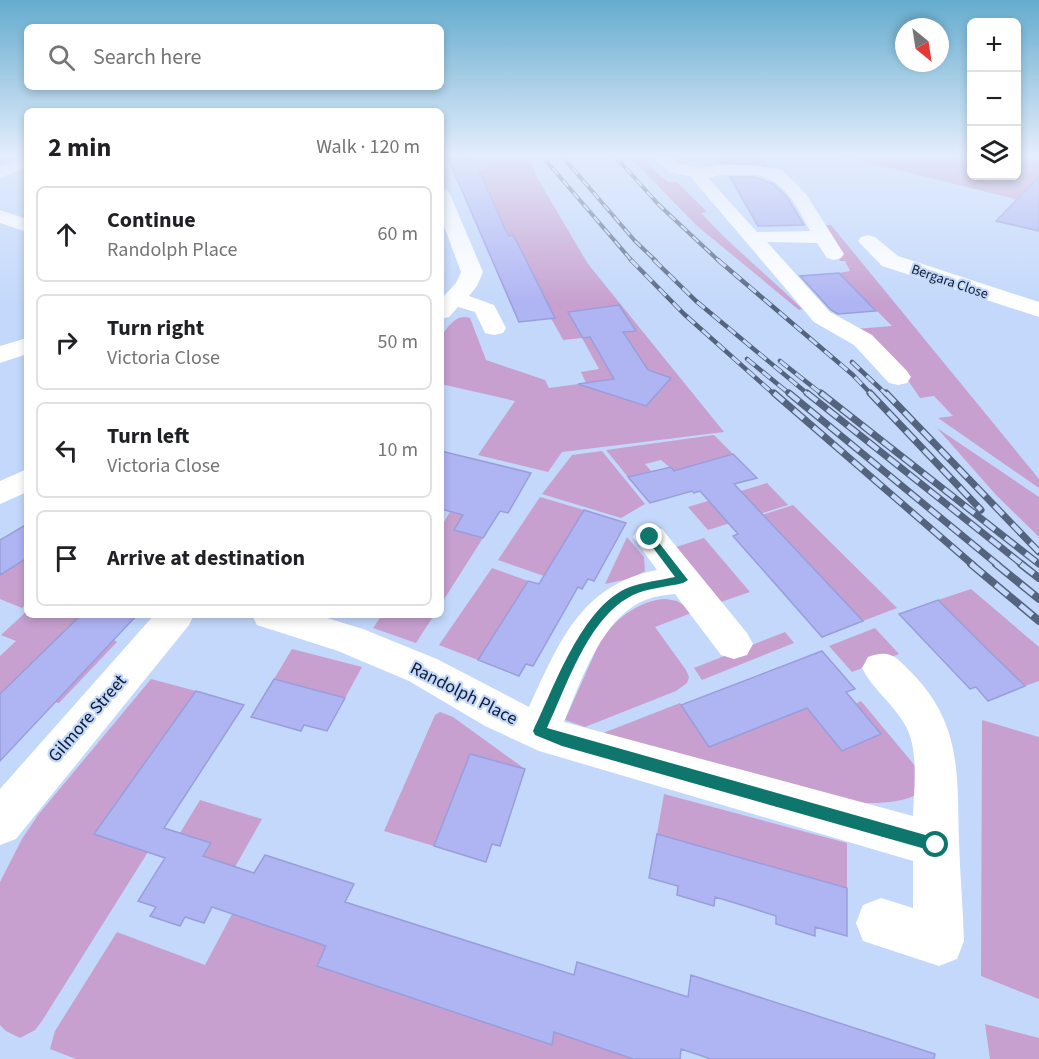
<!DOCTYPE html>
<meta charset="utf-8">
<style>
:root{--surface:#fff;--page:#f2f2f2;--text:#202124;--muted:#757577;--line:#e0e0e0}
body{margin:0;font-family:"Source Sans 3",sans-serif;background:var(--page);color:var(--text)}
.controls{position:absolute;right:18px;top:18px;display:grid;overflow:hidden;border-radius:9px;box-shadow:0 3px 9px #0003}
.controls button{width:54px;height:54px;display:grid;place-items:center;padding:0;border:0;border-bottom:2px solid var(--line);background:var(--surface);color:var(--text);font:30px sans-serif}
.compass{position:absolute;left:895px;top:18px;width:54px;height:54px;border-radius:50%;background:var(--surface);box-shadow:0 3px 9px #0003;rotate:150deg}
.stop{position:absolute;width:18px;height:18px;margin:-14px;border:4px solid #0f766e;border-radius:50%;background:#fff}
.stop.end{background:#0f766e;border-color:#fff;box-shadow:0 2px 6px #0008}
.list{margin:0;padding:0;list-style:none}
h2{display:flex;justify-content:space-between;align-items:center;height:78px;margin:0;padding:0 24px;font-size:26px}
h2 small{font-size:20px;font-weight:400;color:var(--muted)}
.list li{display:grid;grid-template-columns:39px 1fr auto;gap:18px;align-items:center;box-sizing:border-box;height:96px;margin:0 12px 12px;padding:0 12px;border:2px solid var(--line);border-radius:9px}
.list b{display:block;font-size:22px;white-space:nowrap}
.list p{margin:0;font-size:20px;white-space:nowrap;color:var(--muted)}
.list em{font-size:20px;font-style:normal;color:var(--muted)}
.icon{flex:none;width:33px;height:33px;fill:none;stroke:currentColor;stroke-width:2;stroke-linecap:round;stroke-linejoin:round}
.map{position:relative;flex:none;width:1039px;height:1059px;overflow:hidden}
.search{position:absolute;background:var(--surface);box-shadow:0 3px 9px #0003;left:24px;top:24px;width:420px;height:66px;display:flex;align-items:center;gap:15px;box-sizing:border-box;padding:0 21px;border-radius:9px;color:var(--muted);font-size:22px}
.panel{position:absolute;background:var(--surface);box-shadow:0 3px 9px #0003;left:24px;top:108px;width:420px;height:510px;border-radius:9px}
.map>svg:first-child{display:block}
</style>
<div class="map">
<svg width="1039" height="1059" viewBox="0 0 1039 1059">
<rect width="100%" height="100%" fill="#c3d8fb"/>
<!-- green -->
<path fill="#c7a0cf" d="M470,156H528L539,181L588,264L724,432L562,452L548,472L478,455L515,401L441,384V336C449,326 456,313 470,318L486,360L545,380L549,388L586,383L581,372L599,369L582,338L563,340C555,324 545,310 537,293C534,285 535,277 531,269L526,270L517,252L522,251L520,248H515L513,236H509L477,171L482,170L481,167L475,166L479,165V163L474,162Z
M842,156H971L972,176H1016L1017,156H1039V205Z
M641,158L668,182H677L707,212L701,213C733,248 769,276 802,309L799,310L696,225L632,159Z
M823,225H831L1039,479V488L938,418L953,416L934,396L920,398L903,373L855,329L892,326L839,273L850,271L845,261H840L835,244Z
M937,428L1039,497V537L997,496Z
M714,435L733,454L674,471L661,460L645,464L651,471L628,477L606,450Z
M602,451L645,504L621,518L542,494L572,455Z
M767,483L788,505L708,530L688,507Z
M540,497L584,510L544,576L498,560Z
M793,505L897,608L863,621L762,515Z
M450,512L464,515L455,530L483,538L441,604V527Z
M627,537L644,557L645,571L632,578L605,584Z
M704,538L750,592L718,603L673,548Z
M27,558V603L22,608L0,599V575Z
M492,568L528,581L478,660L439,645Z
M971,589L1039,647V681L1025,686L938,600Z
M666,599L677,601L694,612L655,627L686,670L689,677L687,683L676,691L585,727L565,720L602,637C619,617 640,600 666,599Z
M27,611V615H81L117,642L59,703L0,694V656L16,641L1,635Z
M382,615H434L416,643L373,628Z
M875,628L899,654L852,672L829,646Z
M785,632L794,643L702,680L694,668Z
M292,649L362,667L345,698L274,679Z
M151,679L196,691L94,834L148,852L42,1021L35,1030L20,1038L6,1031L0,1025V882L22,839L38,815Z
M861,701L921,773L916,795C898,803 882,803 863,803L593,737L680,703L710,747L807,708L842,751L881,734L855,704Z
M440,712L453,717L525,769L470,754L434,846L384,831L435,715Z
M982,720L1039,737V999L981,976Z
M664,794L847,843V888L657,834Z
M200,800L262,819L235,867L203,856L210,844L180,833Z
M232,914L326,946L318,966L551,1045L554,1032L633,1059H76L50,1049L55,1031L117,932L205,965Z
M985,1024L1039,1038V1059H990Z"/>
<!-- building -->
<path fill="#afb4f3" stroke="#999edb" stroke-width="1.5" d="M447,156H468L474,164L476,163L505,229L509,236L513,235L520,248L555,318L519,322Z
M717,156H761L768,166L721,163Z
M730,177H755L773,184L787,197L804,225L758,226Z
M1039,177V231L996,221Z
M839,273L876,311L838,314L831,310L800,276Z
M619,305L636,331L623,332L648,370L671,378L646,406L578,384L614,379L590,337L583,338L568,312Z
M441,451L531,473L508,513L500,511L483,538L454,530L463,515L441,509Z
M733,454L757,478L734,484L863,621L822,637L733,536L738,534L700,491L694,493L692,491L650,503L628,477L671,467L674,471Z
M584,510L626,523L594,581L588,579L582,589L578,587L533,666L526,664L519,676L478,660L528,581L539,584Z
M27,524V558L0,575V540Z
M938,600L984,646L1025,686L988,701L976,687L970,689L899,614Z
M81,615H137L0,761V694Z
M822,651L855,689L846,692L881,734L842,751L807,708L709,747L681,705Z
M274,679L345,698L327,731L304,725L301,731L251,717Z
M196,691L244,705L164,828L211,843L203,856L254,873L265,855L354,884L345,902L574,975L577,962L688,997L691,975L935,1054L934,1059H711L681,1049L680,1059H633L554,1032L552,1045L317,966L326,946L212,907L204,923L185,917L180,926L150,916L156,907L138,901L165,858L94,834Z
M470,754L525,769L500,846L492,844L486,862L434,846Z
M657,834L847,888V936L815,927V936L776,924V916L745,906L715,897L714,906L677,895L678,886L649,878Z"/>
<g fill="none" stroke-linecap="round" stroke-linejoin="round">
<!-- minor -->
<path fill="#fff" fill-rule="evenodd" d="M27,156V167L0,178V167Z
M652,156H670L680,164L703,168L720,165H750L782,170L806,194L844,254L841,258L834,260L827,258L817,243L767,242L830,312L872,335L907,371L911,377L907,383L898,385L889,383L854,345L814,322L690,176L669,172ZM755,175C784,178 798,208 810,231L757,232L708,178L720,175Z
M441,188L447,190L450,194L483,272L477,286L469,296L494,305L506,328L503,333L494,335L485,333L475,312L458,307L449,317L441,319V299L456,283L461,272L441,218Z
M0,210L27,219V232L0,223Z
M868,235L875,237L898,256L1039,302V317L882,266L858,241L861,237Z
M27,338V354L0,363V346Z
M27,469V492L0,504V481Z
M650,525L662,529L747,633L753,644L747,655L734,659L721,655L675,594C666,595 656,596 648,599C602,615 581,682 564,722L913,816C914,786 920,745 902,720C890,701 872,688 862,668L868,657C890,649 895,656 911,672C962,724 957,773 959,841C960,874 963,908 964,941L957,959L939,966L863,941L856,923L863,905L881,898L913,908V861L539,751L485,726L409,681L338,651L257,625L252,615H317L363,629L437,659L529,707C559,643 580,585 657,570L633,537L638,529Z
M154,615H194L189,625L16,839L0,845V789Z"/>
<defs>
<path id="rail-far3" d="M542,156L632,261
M562,156L635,241L656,261
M615,156L659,205L719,261"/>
<path id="rail-far2" d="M631,260L684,314L775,395
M654,260L696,301L809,395
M718,260L853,375L872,395
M747,359L791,395
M780,361L823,395
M852,362L887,395"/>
<path id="rail-far1" d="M774,393L973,565
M789,393L998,565
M807,393L1023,565
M821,393L1039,564
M870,393L981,510
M886,393L1039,552"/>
<path id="rail" d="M971,564L1039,621
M996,564L1039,599
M1021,564L1039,578"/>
</defs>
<!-- rail-far3 casing -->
<use href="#rail-far3" stroke="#54647e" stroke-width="4"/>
<!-- rail-far2 casing -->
<use href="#rail-far2" stroke="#54647e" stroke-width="4.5"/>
<!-- rail-far1 casing -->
<use href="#rail-far1" stroke="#54647e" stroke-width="7"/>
<!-- rail casing -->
<use href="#rail" stroke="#54647e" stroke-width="8"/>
<!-- rail-far3 -->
<use href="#rail-far3" stroke="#c3d8fb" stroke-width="2" stroke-dasharray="8" stroke-linecap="butt"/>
<!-- rail-far2 -->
<use href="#rail-far2" stroke="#c3d8fb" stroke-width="3" stroke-dasharray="10" stroke-linecap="butt"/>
<!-- rail-far1 -->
<use href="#rail-far1" stroke="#c3d8fb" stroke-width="4.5" stroke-dasharray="13" stroke-linecap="butt"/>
<!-- rail -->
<use href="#rail" stroke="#c3d8fb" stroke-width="5" stroke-dasharray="16" stroke-linecap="butt"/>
</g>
<!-- sky -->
<linearGradient id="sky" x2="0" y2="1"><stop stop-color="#65acce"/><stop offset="0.51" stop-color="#e4edfd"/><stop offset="1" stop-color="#e4edfd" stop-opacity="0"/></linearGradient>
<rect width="1039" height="304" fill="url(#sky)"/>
<!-- route -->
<path fill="#0f766e" d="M650,534L653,535L688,580L683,583C667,587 647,588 633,595C588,617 567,686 547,728L936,838L941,840L943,845L941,850L936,852L562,746L535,735L533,731C554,688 582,605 630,587C644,582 661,580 675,577L645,537Z"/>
<g text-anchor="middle" stroke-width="4.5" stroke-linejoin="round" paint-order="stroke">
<!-- far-street labels -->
<g font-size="14" fill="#0e1a2f" stroke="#c3d8fb">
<text transform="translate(950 281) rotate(19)" y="5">Bergara Close</text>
</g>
<!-- near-street labels -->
<g font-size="18" fill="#0e1a2f" stroke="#c3d8fb">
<text transform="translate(464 693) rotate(27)" y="6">Randolph Place</text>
<text transform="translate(87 718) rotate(-49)" y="6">Gilmore Street</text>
</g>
</g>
</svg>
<div class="controls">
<button>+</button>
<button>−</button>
<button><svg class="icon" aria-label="layers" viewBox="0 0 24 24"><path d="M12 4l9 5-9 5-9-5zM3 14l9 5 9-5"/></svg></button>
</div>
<svg class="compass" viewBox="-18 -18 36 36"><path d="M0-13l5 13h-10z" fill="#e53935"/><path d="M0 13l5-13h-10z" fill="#757577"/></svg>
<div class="stop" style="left:936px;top:845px"></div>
<div class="stop end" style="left:650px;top:537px"></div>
<div class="search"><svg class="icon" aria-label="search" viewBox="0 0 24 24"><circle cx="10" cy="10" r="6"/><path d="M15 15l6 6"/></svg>Search here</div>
<section class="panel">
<h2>2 min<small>Walk · 120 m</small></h2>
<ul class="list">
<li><svg class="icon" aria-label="ahead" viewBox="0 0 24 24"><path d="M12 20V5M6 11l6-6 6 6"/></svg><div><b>Continue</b><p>Randolph Place</p></div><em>60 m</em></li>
<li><svg class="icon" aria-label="right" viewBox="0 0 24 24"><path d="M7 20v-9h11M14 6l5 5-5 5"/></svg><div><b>Turn right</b><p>Victoria Close</p></div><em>50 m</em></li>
<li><svg class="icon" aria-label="left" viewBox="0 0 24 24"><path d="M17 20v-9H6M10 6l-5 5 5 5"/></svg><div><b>Turn left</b><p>Victoria Close</p></div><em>10 m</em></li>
<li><svg class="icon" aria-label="arrive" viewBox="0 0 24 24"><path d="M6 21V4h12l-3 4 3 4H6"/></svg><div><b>Arrive at destination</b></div></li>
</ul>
</section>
</div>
